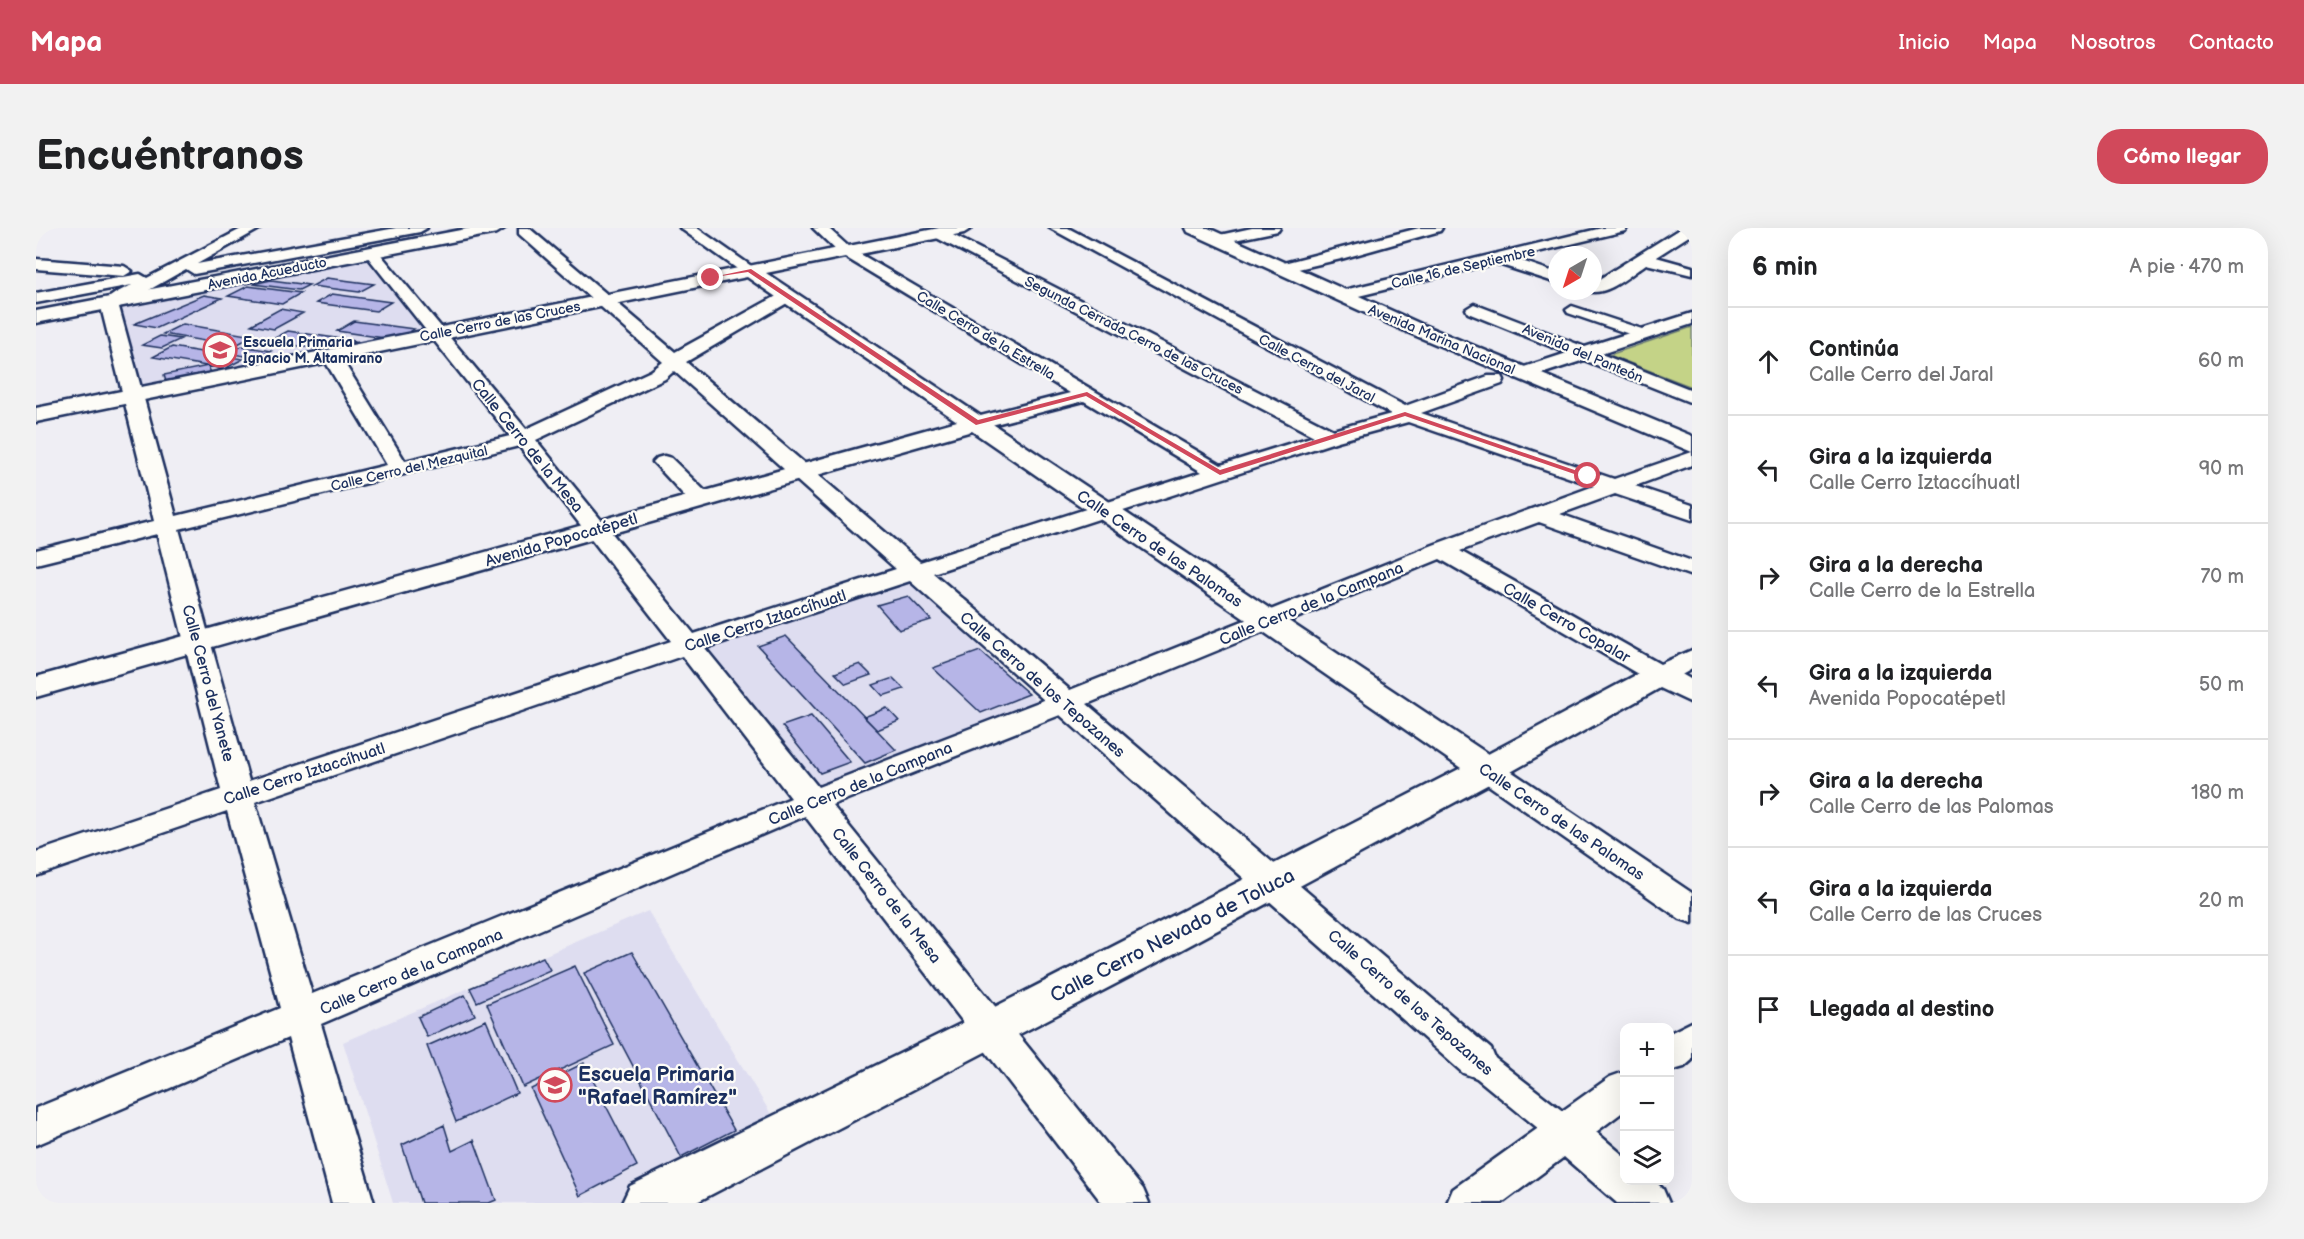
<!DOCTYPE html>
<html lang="es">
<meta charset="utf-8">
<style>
:root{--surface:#fff;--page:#f2f2f2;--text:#202124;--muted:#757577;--line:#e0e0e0;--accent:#d1495b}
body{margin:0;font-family:"Balsamiq Sans",sans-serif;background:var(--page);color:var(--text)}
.controls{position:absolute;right:18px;bottom:18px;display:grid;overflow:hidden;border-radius:12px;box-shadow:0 6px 24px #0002}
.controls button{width:54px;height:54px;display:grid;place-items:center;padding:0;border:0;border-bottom:2px solid var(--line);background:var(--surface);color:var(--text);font:30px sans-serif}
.compass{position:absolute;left:1512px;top:18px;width:54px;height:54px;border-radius:50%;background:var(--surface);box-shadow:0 6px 24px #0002;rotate:219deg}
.stop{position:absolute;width:18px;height:18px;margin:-14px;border:4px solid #d1495b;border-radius:50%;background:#fff}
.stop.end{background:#d1495b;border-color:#fff;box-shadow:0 2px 6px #0008}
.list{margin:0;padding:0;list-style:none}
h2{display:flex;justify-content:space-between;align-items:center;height:78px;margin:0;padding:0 24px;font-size:26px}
h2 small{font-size:20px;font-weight:400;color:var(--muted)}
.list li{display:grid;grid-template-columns:39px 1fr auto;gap:18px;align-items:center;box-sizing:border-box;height:108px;padding:0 24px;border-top:2px solid var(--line)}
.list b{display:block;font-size:22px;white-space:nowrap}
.list p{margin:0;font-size:20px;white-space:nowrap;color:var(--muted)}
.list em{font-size:20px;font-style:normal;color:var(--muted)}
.icon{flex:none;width:33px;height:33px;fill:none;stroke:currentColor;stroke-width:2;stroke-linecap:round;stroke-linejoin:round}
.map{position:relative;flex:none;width:1656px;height:975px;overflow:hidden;border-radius:24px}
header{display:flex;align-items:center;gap:36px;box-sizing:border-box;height:84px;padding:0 30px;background:var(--accent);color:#fff}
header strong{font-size:28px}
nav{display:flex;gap:33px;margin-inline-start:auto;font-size:21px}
.intro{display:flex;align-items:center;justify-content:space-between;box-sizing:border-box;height:144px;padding:0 36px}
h1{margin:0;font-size:42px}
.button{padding:15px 27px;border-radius:24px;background:var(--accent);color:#fff;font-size:21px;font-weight:700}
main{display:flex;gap:36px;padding:0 36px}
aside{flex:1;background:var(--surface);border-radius:24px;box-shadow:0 6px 24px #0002}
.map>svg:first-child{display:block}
</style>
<header>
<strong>Mapa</strong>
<nav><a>Inicio</a><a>Mapa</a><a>Nosotros</a><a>Contacto</a></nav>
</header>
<div class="intro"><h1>Encuéntranos</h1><a class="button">Cómo llegar</a></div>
<main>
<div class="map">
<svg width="1656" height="975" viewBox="0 0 1656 975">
<rect width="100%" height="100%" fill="#efeef4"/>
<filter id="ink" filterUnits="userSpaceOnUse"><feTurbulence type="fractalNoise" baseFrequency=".0167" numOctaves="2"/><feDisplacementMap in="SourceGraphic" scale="12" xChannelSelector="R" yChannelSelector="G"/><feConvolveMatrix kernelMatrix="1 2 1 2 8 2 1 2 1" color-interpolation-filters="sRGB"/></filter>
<g filter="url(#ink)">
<!-- built -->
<path fill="#deddf0" d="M330,31L393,108L105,166L79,79Z
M870,350L1006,477L787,563L665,419Z
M612,683L744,901L604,975H357L307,814Z"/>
<!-- green -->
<path fill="#c4d387" stroke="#708172" stroke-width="1.5" d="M1656,99V159L1573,127Z"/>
<!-- building -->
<path fill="#b6b5e7" stroke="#1b2f5e" stroke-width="1.5" d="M291,50L338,56L323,64L276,58Z
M235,52L273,57L263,62L217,56Z
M212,58L265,65L246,76L192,68Z
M296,66L355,74L340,83L280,75Z
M168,67L186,70L121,100L98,96Z
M244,81L267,85L238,101L215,97Z
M318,93L378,101L362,112L301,103Z
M147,96L217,108L198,118L127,106Z
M252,103L319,113L300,124L233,113Z
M124,108L145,111L126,120L106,117Z
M206,118L235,123L220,130L191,125Z
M136,119L207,131L188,141L117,129Z
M172,138L176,147L131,157L128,147Z
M872,368L895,392L863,402L841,377Z
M750,408L841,502L860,522L829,535L722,418Z
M944,423L993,466L945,485L897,440Z
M824,436L835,447L810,456L799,445Z
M857,450L868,461L847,468L837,457Z
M851,480L863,493L841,502L828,489Z
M775,488L814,534L784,545L746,498Z
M596,724L698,902L645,929L548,745Z
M507,729L514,742L441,774L434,760Z
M539,738L578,817L487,859L451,776Z
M429,767L439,787L391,809L382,789Z
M450,792L481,865L420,894L391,818Z
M548,835L601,938L544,968L495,861Z
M408,897L416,923L438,912L460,972L453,975H385L366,917Z"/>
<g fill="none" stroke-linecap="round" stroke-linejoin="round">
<defs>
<path id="pedestrian" d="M1536,78L1612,103L1613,106L1607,110L1602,109L1532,85L1530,82Z
M1441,821L1451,824L1542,895L1546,905L1542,915L1531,919L1520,915L1431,842L1427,833L1431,824Z"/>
<path id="minor" d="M207,0H225L161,36L360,0H391L384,4L158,46L150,41L83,79L140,288L351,237L286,128L295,123L304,128L369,233L474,208L331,28L328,25L331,22H341L490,201L615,143L627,134L483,6V0H493L639,124L746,65H758L760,68L758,71L650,134L884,334L1166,244L1048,173L940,201L933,199L930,195L933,191L1034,165L804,26L777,0H792L814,20L1185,237L1278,208L897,8L895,5L897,2H907L1297,202L1355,186L1014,0H1032L1369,178L1452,148H1466L1468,152L1466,156L1385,185L1578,251L1656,224V237L1599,258L1656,277V292L1579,266L1524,286L1656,333V348L1503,294L1424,323L1624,436L1656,422V441C1642,449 1631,457 1614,453L1404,331L1051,476L1455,821L1460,833L1455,845L1441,850L1427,845L1024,487L796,577L1107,961L1113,975H1066L769,588L285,796L338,975H296L252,810L0,917V880L244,780L191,583L0,648V624L185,562L121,306L0,336V322L118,293L66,83C68,68 84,63 96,57L0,75V65L104,46L111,50ZM638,143L860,341L658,406L500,212L629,151ZM1372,194L1558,258L1397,317L1034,462L897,345L1302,213ZM483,218L635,413L213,553L143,301ZM874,353L1008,472L782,559L669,420ZM646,428L755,570L276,766L219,574Z
M644,0H661L721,42L719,45H707Z
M1216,0H1244L1242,3L1184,15L1177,11L1179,8Z
M1383,0H1406L1404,3L1305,31L1245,45L1237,40L1240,37Z
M1566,0H1591L1589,3L1477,30L1521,45V55L1459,35L1306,72L1298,67L1300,64Z
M1645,0H1656V6L1620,29L1656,39V47L1610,36C1594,47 1571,69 1551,63H1557V55Z
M0,31L88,38L96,43L88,48L0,41Z
M1438,76L1549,119L1656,85V96L1565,126L1656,162V175L1548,132L1493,150H1479L1477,146L1479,142L1531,125L1432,85L1430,81Z
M628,228L635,230L673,267L676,272L673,277H657L621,238L617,234L621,230Z
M1452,532L1463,535L1656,665V695L1644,691L1441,549L1437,542L1441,535Z
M1656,794V832L1648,839L1634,843V805Z
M1588,844V883L1560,904L1588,928V952H1618L1627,961L1633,975H1581L1528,929L1466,975H1411L1417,961L1574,849Z"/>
<path id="tertiary" d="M903,0H936L928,5L730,45L1452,526L1613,440L1624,437L1635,440L1656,452V475L1624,460L1464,550L1141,724L659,975H586L594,958L945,786L1425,540L936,203L0,469V449L921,193L711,49L0,194V180Z
M1150,0H1172L1385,96L1656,208V224L1371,104L1152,4Z"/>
<path id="secondary" d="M435,0H469L461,5L0,95V83Z"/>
</defs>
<!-- pedestrian casing -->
<use href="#pedestrian" stroke="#1b2f5e" stroke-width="5"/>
<!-- minor casing -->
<use href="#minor" stroke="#1b2f5e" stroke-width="5"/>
<!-- tertiary casing -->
<use href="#tertiary" stroke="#1b2f5e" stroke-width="5"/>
<!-- secondary casing -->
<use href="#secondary" stroke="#1b2f5e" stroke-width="5"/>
<!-- pedestrian -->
<use href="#pedestrian" fill="#fdfcf7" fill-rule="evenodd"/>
<!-- minor -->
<use href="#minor" fill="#fdfcf7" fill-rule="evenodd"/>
<!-- tertiary -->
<use href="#tertiary" fill="#fdfcf7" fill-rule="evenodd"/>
<!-- secondary -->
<use href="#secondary" fill="#fdfcf7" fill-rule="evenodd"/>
</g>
</g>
<!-- route -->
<path fill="#d1495b" d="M715,41L942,192L1051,164L1184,242L1369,184L1556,248L1550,250L1369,188L1184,247L1050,168L940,197L712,44L672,50Z"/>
<!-- icons -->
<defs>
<symbol id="school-ring" viewBox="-11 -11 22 22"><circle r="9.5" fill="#fdfcf7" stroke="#d1495b" stroke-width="1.5"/><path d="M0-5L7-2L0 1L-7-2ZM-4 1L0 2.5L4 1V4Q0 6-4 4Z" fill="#d1495b"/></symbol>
</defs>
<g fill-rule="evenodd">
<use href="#school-ring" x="165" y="103" width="38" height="38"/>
<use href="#school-ring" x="500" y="838" width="38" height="38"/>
</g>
<g text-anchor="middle" stroke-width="4.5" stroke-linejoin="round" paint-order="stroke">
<!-- far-street labels -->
<g font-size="14" fill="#1b2f5e" stroke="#fdfcf7">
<text transform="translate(1427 39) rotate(-13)" y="5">Calle 16 de Septiembre</text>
<text transform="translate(231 45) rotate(-11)" y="5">Avenida Acueducto</text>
<text transform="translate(464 93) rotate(-11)" y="5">Calle Cerro de las Cruces</text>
<text transform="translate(950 107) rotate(31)" y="5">Calle Cerro de la Estrella</text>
<text transform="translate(1098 107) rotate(27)" y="5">Segunda Cerrada Cerro de las Cruces</text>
<text transform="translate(1406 111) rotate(23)" y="5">Avenida Marina Nacional</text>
<text transform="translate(1547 125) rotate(23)" y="5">Avenida del Panteón</text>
<text transform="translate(1281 140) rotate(28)" y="5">Calle Cerro del Jaral</text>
<text transform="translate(373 240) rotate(-13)" y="5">Calle Cerro del Mezquital</text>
</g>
<!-- far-poi labels -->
<g font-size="14" font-weight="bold" fill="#1b2f5e" stroke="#fdfcf7" text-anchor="start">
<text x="207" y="119">Escuela Primaria<tspan x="207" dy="16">Ignacio M. Altamirano</tspan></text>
</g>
<!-- street labels -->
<g font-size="16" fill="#1b2f5e" stroke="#fdfcf7">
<text transform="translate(492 217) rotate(51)" y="6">Calle Cerro de la Mesa</text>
<text transform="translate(525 311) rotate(-16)" y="6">Avenida Popocatépetl</text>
<text transform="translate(1124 320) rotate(34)" y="6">Calle Cerro de las Palomas</text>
<text transform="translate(1275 375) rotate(-22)" y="6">Calle Cerro de la Campana</text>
<text transform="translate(729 392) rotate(-18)" y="6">Calle Cerro Iztaccíhuatl</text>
<text transform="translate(1531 394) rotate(30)" y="6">Calle Cerro Copalar</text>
<text transform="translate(173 455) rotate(75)" y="6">Calle Cerro del Yanete</text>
<text transform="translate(1007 456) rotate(41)" y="6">Calle Cerro de los Tepozanes</text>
<text transform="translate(268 545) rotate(-18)" y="6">Calle Cerro Iztaccíhuatl</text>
<text transform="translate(824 555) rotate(-22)" y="6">Calle Cerro de la Campana</text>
<text transform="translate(1526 593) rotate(34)" y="6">Calle Cerro de las Palomas</text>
<text transform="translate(851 667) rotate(52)" y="6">Calle Cerro de la Mesa</text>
<text transform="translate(375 743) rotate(-23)" y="6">Calle Cerro de la Campana</text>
<text transform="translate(1375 774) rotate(41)" y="6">Calle Cerro de los Tepozanes</text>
</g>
<!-- near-street labels -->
<g font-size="20" fill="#1b2f5e" stroke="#fdfcf7">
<text transform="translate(1136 707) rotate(-27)" y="7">Calle Cerro Nevado de Toluca</text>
</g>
<!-- near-poi labels -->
<g font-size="20" font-weight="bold" fill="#1b2f5e" stroke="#fdfcf7" text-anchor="start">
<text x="542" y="853">Escuela Primaria<tspan x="542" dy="23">"Rafael Ramírez"</tspan></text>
</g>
</g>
</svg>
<div class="controls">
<button>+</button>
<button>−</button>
<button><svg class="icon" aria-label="layers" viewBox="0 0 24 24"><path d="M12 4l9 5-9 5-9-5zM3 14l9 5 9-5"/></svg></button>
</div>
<svg class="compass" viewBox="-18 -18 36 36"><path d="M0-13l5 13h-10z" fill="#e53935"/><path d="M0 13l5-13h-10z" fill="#757577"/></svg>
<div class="stop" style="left:1552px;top:248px"></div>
<div class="stop end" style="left:675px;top:50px"></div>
</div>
<aside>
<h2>6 min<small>A pie · 470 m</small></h2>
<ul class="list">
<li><svg class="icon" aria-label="ahead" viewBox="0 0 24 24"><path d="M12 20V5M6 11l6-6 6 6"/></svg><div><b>Continúa</b><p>Calle Cerro del Jaral</p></div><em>60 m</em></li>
<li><svg class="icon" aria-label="left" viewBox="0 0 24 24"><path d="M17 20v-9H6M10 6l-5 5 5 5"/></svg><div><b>Gira a la izquierda</b><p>Calle Cerro Iztaccíhuatl</p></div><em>90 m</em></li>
<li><svg class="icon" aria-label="right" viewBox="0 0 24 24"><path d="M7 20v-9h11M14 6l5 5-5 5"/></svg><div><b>Gira a la derecha</b><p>Calle Cerro de la Estrella</p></div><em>70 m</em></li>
<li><svg class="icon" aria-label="left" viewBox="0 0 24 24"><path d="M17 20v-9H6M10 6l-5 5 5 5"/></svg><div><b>Gira a la izquierda</b><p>Avenida Popocatépetl</p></div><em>50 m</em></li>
<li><svg class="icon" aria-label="right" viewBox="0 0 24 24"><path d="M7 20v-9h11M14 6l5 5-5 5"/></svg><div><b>Gira a la derecha</b><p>Calle Cerro de las Palomas</p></div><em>180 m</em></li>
<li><svg class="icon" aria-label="left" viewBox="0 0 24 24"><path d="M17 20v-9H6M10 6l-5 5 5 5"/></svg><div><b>Gira a la izquierda</b><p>Calle Cerro de las Cruces</p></div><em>20 m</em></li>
<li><svg class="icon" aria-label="arrive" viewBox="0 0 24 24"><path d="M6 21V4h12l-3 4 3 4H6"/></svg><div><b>Llegada al destino</b></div></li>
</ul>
</aside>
</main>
